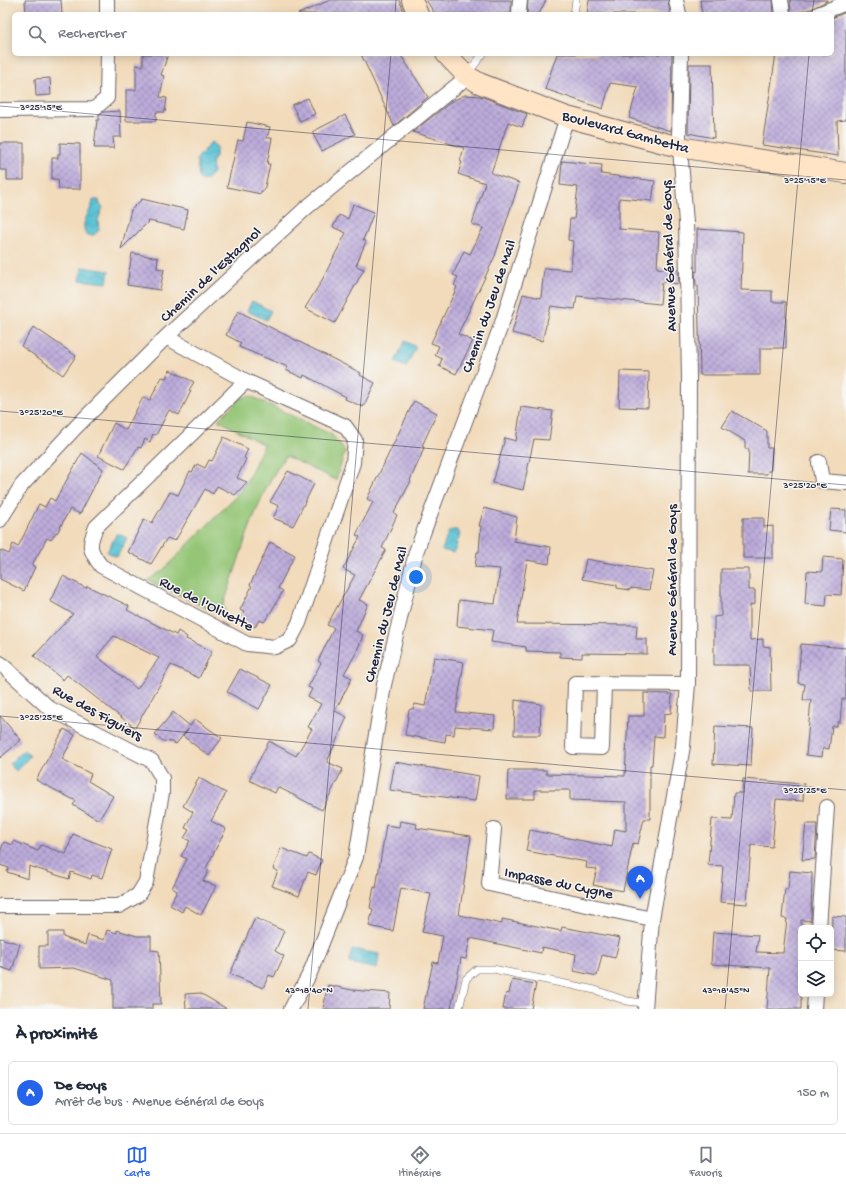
<!DOCTYPE html>
<html lang="fr">
<meta charset="utf-8">
<style>
:root{--surface:#fff;--page:#f6f6f7;--text:#1f2937;--muted:#747a83;--line:#e0e1e3;--accent:#2563eb}
body{margin:0;font-family:"Gochi Hand",sans-serif;background:var(--page);color:var(--text)}
.controls{position:absolute;right:12px;bottom:12px;display:grid;overflow:hidden;border-radius:6px;box-shadow:0 2px 10px #0003}
.controls button{width:36px;height:36px;display:grid;place-items:center;padding:0;border:0;border-bottom:1px solid var(--line);background:var(--surface);color:var(--text);font:20px sans-serif}
.you{position:absolute;left:416px;top:577px;width:14px;height:14px;margin:-10px;border:3px solid #fff;border-radius:50%;background:#1a73e8;box-shadow:0 0 0 6px #1a73e833}
.badge{display:grid;place-items:center;width:26px;height:26px;border-radius:50%;background:var(--accent);color:#fff;font-size:13px;font-weight:700}
.pin{position:absolute;translate:-50% -33px;filter:drop-shadow(0 1px 2px #0008)}
.pin::after{content:'';position:absolute;top:21px;width:14px;height:12px;background:inherit;clip-path:polygon(0 0,100% 0,50% 100%)}
.list{margin:0;padding:0;list-style:none}
h2{display:flex;justify-content:space-between;align-items:center;height:52px;margin:0;padding:0 16px;font-size:17px}
h2 small{font-size:13px;font-weight:400;color:var(--muted)}
.list li{display:grid;grid-template-columns:26px 1fr auto;gap:12px;align-items:center;box-sizing:border-box;height:64px;margin:0 8px 8px;padding:0 8px;border:1px solid var(--line);border-radius:6px}
.list b{display:block;font-size:15px;white-space:nowrap}
.list p{margin:0;font-size:13px;white-space:nowrap;color:var(--muted)}
.list em{font-size:13px;font-style:normal;color:var(--muted)}
.icon{flex:none;width:22px;height:22px;fill:none;stroke:currentColor;stroke-width:2;stroke-linecap:round;stroke-linejoin:round}
.map{position:relative;flex:none;width:846px;height:1009px;overflow:hidden}
.search{position:absolute;background:var(--surface);box-shadow:0 2px 10px #0003;left:12px;right:12px;top:12px;height:44px;display:flex;align-items:center;gap:10px;box-sizing:border-box;padding:0 14px;border-radius:6px;color:var(--muted);font-size:15px}
.sheet{height:124px;background:var(--surface)}
nav{display:flex;justify-content:space-around;align-items:center;box-sizing:border-box;height:56px;border-top:1px solid var(--line);background:var(--surface);font-size:11px;color:var(--muted)}
nav a{display:grid;justify-items:center;gap:2px}
nav .on{color:var(--accent)}
.map>svg:first-child{display:block}
</style>
<div class="map">
<svg width="846" height="1009" viewBox="0 0 846 1009">
<defs>
<pattern id="water-waves" width="16" height="10" patternUnits="userSpaceOnUse"><rect width="16" height="10" fill="#58c2d4"/><path d="M0 5q4-4 8 0t8 0" fill="none" stroke="#4ca6b7"/></pattern>
<pattern id="building-cross-hatch" width="8" height="8" patternUnits="userSpaceOnUse"><rect width="8" height="8" fill="#bdacdb"/><path d="M0 0l8 8M0 8l8-8" fill="none" stroke="#998cb3"/></pattern>
</defs>
<rect width="100%" height="100%" fill="#f6f6f2"/>
<filter id="ink" filterUnits="userSpaceOnUse"><feTurbulence type="fractalNoise" baseFrequency=".025" numOctaves="2"/><feDisplacementMap in="SourceGraphic" scale="8" xChannelSelector="R" yChannelSelector="G"/><feConvolveMatrix kernelMatrix="1 2 1 2 8 2 1 2 1" color-interpolation-filters="sRGB"/></filter>
<filter id="wash" filterUnits="userSpaceOnUse"><feTurbulence type="fractalNoise" baseFrequency=".012" numOctaves="4" result="noise"/><feDisplacementMap in="SourceGraphic" scale="16" xChannelSelector="R" yChannelSelector="G"/><feGaussianBlur stdDeviation="0.9" result="paint"/><feColorMatrix in="noise" values="0 0 0 0 0 0 0 0 0 0 0 0 0 0 0 0 0 1.4 0 .05"/><feComposite in="paint" operator="in"/></filter>
<g filter="url(#wash)">
<rect width="100%" height="100%" fill="#f2dbbb"/>
<!-- green -->
<path fill="#95c677" stroke="#5c7459" d="M251,396L332,435L345,451L336,480L286,456C257,492 239,561 223,606L227,618L148,580L162,571L242,490L264,445L218,420L241,398Z"/>
<!-- water -->
<path fill="url(#water-waves)" stroke="#3d7288" d="M211,142L216,146V156L212,161L213,172L208,179L203,181L199,179L197,159Z
M93,200H99L100,205L103,207L98,220L99,230C95,235 92,237 86,234C79,220 92,213 93,200Z
M82,267L109,271L107,283L80,280Z
M252,301L271,311L266,320L247,311Z
M405,341L416,347L406,367L395,362Z
M453,530H457L460,534L454,553L442,550L449,531Z
M117,533L127,538L117,557L107,552Z
M24,750L30,756L16,771L9,764Z
M352,949L379,954L377,969L349,963Z"/>
<g id="blocks">
<!-- building -->
<path fill="url(#building-cross-hatch)" fill-rule="evenodd" d="M25,0H61L62,14H26Z
M330,0H399L405,14H298Z
M426,0H511V14H435Z
M528,0H546L539,14H527Z
M589,0H668L670,14H587Z
M700,0H773L774,14H702Z
M790,0H827V1L811,9L791,14Z
M846,12V120L837,121L838,156L762,145L776,54H832V18Z
M143,54H168L161,75L164,76L160,97L167,98L165,112H156V121H126V90H136V65L143,66Z
M361,54H400L428,97L394,126Z
M557,54H672L671,131L629,118L638,87L610,83L603,109L545,89Z
M689,64H712L714,138L688,133Z
M50,78L51,95L36,96L35,79Z
M465,95L480,96L527,114L522,127L508,122L491,173L519,183L495,256L458,334L473,341L456,374L439,366L442,359L435,355L439,346L431,343L457,287L454,285L458,277L453,275L464,251L470,254L483,228L472,224L485,183L458,174L462,162L460,161L464,148L413,132L452,101Z
M308,98L315,114L300,121L292,105Z
M120,111L121,137H113L114,148H94L97,120H99V115L104,112Z
M345,115L355,134L322,151L312,132Z
M247,122L270,127L267,138H272L267,164H270L264,191H261V194L227,187L238,140L243,141Z
M0,143H24V180H7V170H0Z
M60,143L80,144V189H59L58,179H52V158H58V154H60Z
M562,161L602,165L601,174L655,181L652,201L619,198V229L659,232L657,268L678,270L679,284L662,282L660,304L577,296L575,309L551,306L542,341L512,333L523,294L541,298L544,268L571,270L573,241L568,240L570,219H574L578,187L560,185Z
M142,199L188,210L184,229L149,221L121,249L131,210Z
M353,204L374,212L363,240L366,241L356,266L364,269L335,323L305,308L321,282L346,233L333,227L339,215L348,219Z
M697,229L743,232L741,290L772,291V302H786V348H760V375H700L698,286H696L695,271L697,272Z
M132,253L158,258L157,268L164,269L160,290L127,285Z
M238,311L361,373L360,375L375,383L363,407L345,399L346,397L304,375L303,378L286,370L288,367L239,347L241,343L226,335Z
M34,327L76,356L63,375L21,346Z
M170,370L194,382L189,390L191,391L179,415L169,410L156,435L153,434L150,442L145,439L141,448L138,447L124,469L98,456L114,423L126,430L143,397L150,400L162,377L166,378Z
M620,371L649,372L648,408L619,407Z
M414,401L437,413L422,446L424,447L421,456L410,480L411,481L394,513L397,515L382,548L386,550L359,600L368,604L356,631L363,635L357,651L344,674L352,678L335,711L347,717L327,762L343,769L322,810L278,787L275,793L249,780L269,741L296,756L312,729L308,727L321,704L308,697L312,689L308,687L321,663L318,661L334,628L327,625L355,575L343,569L360,537L356,535L373,502L367,499Z
M521,407L553,411L549,440L534,439L523,490L493,483L505,438L516,441Z
M732,411L767,431V448H772L771,471H768L767,474H748L749,449H745V441L722,427Z
M224,437L248,449L244,458L246,459L237,478L247,482L235,495L217,486L213,494L205,489L175,541L167,538L151,564L128,552L144,519L152,523L170,492L178,495L190,471L192,472L197,464L205,468L209,460L212,461Z
M82,453L103,469L80,514L70,509L57,533L56,532L51,540L47,538L32,565L35,567L24,591L0,579V550L9,554L13,544L18,547L39,504L45,507L50,498L55,501Z
M288,471L314,484L293,526L273,518L279,506L270,502Z
M484,508L517,517L514,541L551,547L549,564L527,560L517,624L637,625L636,639H647V654L582,653V658L560,657V652L526,651V647L491,642L493,630L457,626L459,600L495,604L500,569L475,567L477,552H479L481,526H479Z
M831,509L846,510V532L829,530Z
M743,518H764V527L773,526V558H743Z
M270,542L295,555L278,588L283,591L269,615L264,622L259,620L255,627L240,619L244,612L240,610L252,586L250,585Z
M823,557L843,559L841,595L827,594L826,606L805,604L807,571L822,572Z
M586,559L653,571L649,590L631,588L630,590L617,588V585L582,579Z
M721,569H749V590H755V604L750,605V640L763,639V646L770,647L771,691H751L750,665H714V617L721,616Z
M63,576L86,588L87,586L129,606L127,610L176,635L178,631L187,637L186,639L212,651L199,678L171,665L135,728L67,675L63,680L34,656L73,614L50,601ZM114,636L159,658L137,689L97,656Z
M801,644L846,648V699H842L840,722H837V726H832L829,749L823,748L822,757L806,755L811,700H803L805,684L798,683Z
M434,657L464,662L456,712L495,716L494,729L455,726L454,735L446,734L445,742L405,735L409,710L414,708L415,704L425,706Z
M240,669L272,685L259,709L227,692Z
M644,693L672,694L671,713L664,714L663,737L654,736L652,765H650V819H644L638,844L633,843L623,891L593,885L597,869L586,868L587,862L526,851L530,830L612,847L615,829L626,831V802L570,800V790H535V799H507L508,770H546V774L625,776L628,716H644Z
M515,700L541,704L540,735H514Z
M173,712L190,726L195,719L222,738L209,756L183,736L188,729L176,744L172,742L163,741L155,734Z
M0,716L21,740L0,758Z
M715,726L753,728L751,766L713,764Z
M64,729L75,735L62,759L91,774L88,781L113,796L99,820L73,805L76,801L36,780Z
M395,762L479,776L475,801L390,790Z
M199,778L226,793L211,821L226,829L206,868L209,870L203,881L216,886L201,915L185,906L182,912L170,905L177,891L172,888L187,859L181,856L190,841L184,838L189,830L185,828L193,812L183,806Z
M743,779L804,784L803,801L776,799L772,847L751,845L747,904L720,902L723,866L708,865L712,819L732,820L734,793H742Z
M400,821L417,824L416,828L471,836L459,915L502,924V919L561,931L562,927L620,938L615,958L602,955L597,976L574,971L576,954L542,947L541,953L470,938L466,959L461,958L451,1009H423L433,962L438,963L443,936L422,932L431,894L401,888L393,931L369,926L373,909L370,908L374,887L376,888L386,825L399,827Z
M806,824H817L815,859L802,860Z
M73,834L112,849L102,878L92,875L91,879L71,872L69,879L29,866L28,879L7,872L9,868L0,865V852L4,842L13,845L14,841L38,851L41,845L66,854Z
M281,848L307,858L309,854L322,860L316,875L308,872L299,896L272,886L278,871L273,869Z
M790,871L812,873L811,921L801,920V1009H767L770,968L711,964L713,932L758,935L756,952L783,953L787,919L782,918L785,889H788Z
M832,916L846,917V951L831,950Z
M255,918L284,931L275,951L284,956L274,977L269,975L263,988L230,974Z
M107,930L117,933V930L137,936H151V950L159,951L161,1004H152V1009H113V980L74,968L39,969V946H48V932H63V937L85,945L88,935L104,940Z
M0,938L20,944L12,971L0,967Z
M512,980L536,984L531,1009H503L506,993L509,994Z
M328,985L352,990L390,993L389,1009H323Z
M200,993L227,1009H186L185,994Z"/>
</g>
</g>
<g filter="url(#ink)">
<use href="#blocks" fill-opacity="0" stroke="#6b6368" stroke-width="1"/>
<g fill="none" stroke-linecap="round" stroke-linejoin="round">
<defs>
<path id="lane" d="M574,14L576,0
M467,74L483,54
M459,1009L466,979L477,969H493L595,990L627,1001L644,1003"/>
<path id="street" d="M107,0V14
M676,0L679,14
M781,0L783,14
M519,12L520,0
M818,14L846,3
M0,110L94,109L107,98L108,54
M166,337L246,381L345,426L355,440L353,463L299,623L290,640L275,647L247,644L101,566C89,550 88,546 96,527L246,381
M819,462L822,481L846,483
M0,520L22,485L76,427L166,337L306,208L461,82L466,75
M0,663L49,708L152,761L162,778V793L146,882L138,895L119,906H0
M604,684L602,748L573,747L575,683L688,684
M494,829L489,884L652,919
M819,928L827,807
M291,1009L310,973L356,857L384,685L416,552L502,323L567,117
M645,1009L652,919L683,746L688,684L689,377L686,223L679,136L681,54
M814,1009L815,994"/>
<path id="secondary" d="M412,0L418,14
M446,54L466,75L479,83L567,117L679,147L846,173"/>
</defs>
<!-- lane casing -->
<use href="#lane" stroke="#6b6368" stroke-width="8"/>
<!-- street casing -->
<use href="#street" stroke="#6b6368" stroke-width="16"/>
<!-- secondary casing -->
<use href="#secondary" stroke="#6b6368" stroke-width="22"/>
<!-- lane -->
<use href="#lane" stroke="#fff" stroke-width="7"/>
<!-- street -->
<use href="#street" stroke="#fff" stroke-width="14"/>
<!-- secondary -->
<use href="#secondary" stroke="#ffe4c6" stroke-width="20"/>
</g>
</g>
<!-- ticks -->
<path fill="none" stroke="#22223b" stroke-width="1" stroke-opacity="0.45" d="M395,14L396,0M812,14L814,0M0,106L846,180M0,411L846,485M0,716L846,790M308,1009L391,54M725,1009L809,54"/>
<g text-anchor="middle" stroke-width="3" stroke-linejoin="round" paint-order="stroke">
<!-- street labels -->
<g font-size="15" fill="#22223b" stroke="#f6f6f2">
<text transform="translate(626 131) rotate(15)" y="5">Boulevard Gambetta</text>
<text transform="translate(668 256) rotate(-92)" y="5">Avenue Général de Goys</text>
<text transform="translate(210 274) rotate(-43)" y="5">Chemin de l'Estagnol</text>
<text transform="translate(488 306) rotate(-71)" y="5">Chemin du Jeu de Mail</text>
<text transform="translate(671 580) rotate(-90)" y="5">Avenue Général de Goys</text>
<text transform="translate(207 603) rotate(27)" y="5">Rue de l'Olivette</text>
<text transform="translate(385 614) rotate(-76)" y="5">Chemin du Jeu de Mail</text>
<text transform="translate(98 712) rotate(29)" y="5">Rue des Figuiers</text>
<text transform="translate(559 882) rotate(12)" y="5">Impasse du Cygne</text>
</g>
</g>
<g font-size="10" text-anchor="middle" fill="#22223b" stroke="#f6f6f2" stroke-width="3" stroke-linejoin="round" paint-order="stroke">
<text x="41" y="110">3°25'15"E</text>
<text x="805" y="183">3°25'15"E</text>
<text x="41" y="415">3°25'20"E</text>
<text x="805" y="488">3°25'20"E</text>
<text x="41" y="720">3°25'25"E</text>
<text x="805" y="793">3°25'25"E</text>
<text x="309" y="993">43°18'40"N</text>
<text x="726" y="993">43°18'45"N</text>
</g>
</svg>
<div class="controls">
<button><svg class="icon" aria-label="locate" viewBox="0 0 24 24"><circle cx="12" cy="12" r="6"/><path d="M12 2v4M12 18v4M2 12h4M18 12h4"/></svg></button>
<button><svg class="icon" aria-label="layers" viewBox="0 0 24 24"><path d="M12 4l9 5-9 5-9-5zM3 14l9 5 9-5"/></svg></button>
</div>
<div class="you"></div>
<div class="pin badge" style="left:640px;top:899px">A</div>
<div class="search"><svg class="icon" aria-label="search" viewBox="0 0 24 24"><circle cx="10" cy="10" r="6"/><path d="M15 15l6 6"/></svg>Rechercher</div>
</div>
<section class="sheet">
<h2>À proximité<small></small></h2>
<ul class="list">
<li><span class="badge">A</span><div><b>De Goys</b><p>Arrêt de bus · Avenue Général de Goys</p></div><em>150 m</em></li>
</ul>
</section>
<nav>
<a class="on"><svg class="icon" aria-label="map" viewBox="0 0 24 24"><path d="M3 6l6-2 6 2 6-2v14l-6 2-6-2-6 2zM9 4v14M15 6v14"/></svg>Carte</a>
<a><svg class="icon" aria-label="directions" viewBox="0 0 24 24"><path d="M12 3l9 9-9 9-9-9zM9 14v-3h6M13 9l2 2-2 2"/></svg>Itinéraire</a>
<a><svg class="icon" aria-label="saved" viewBox="0 0 24 24"><path d="M7 4h10v16l-5-4-5 4z"/></svg>Favoris</a>
</nav>
